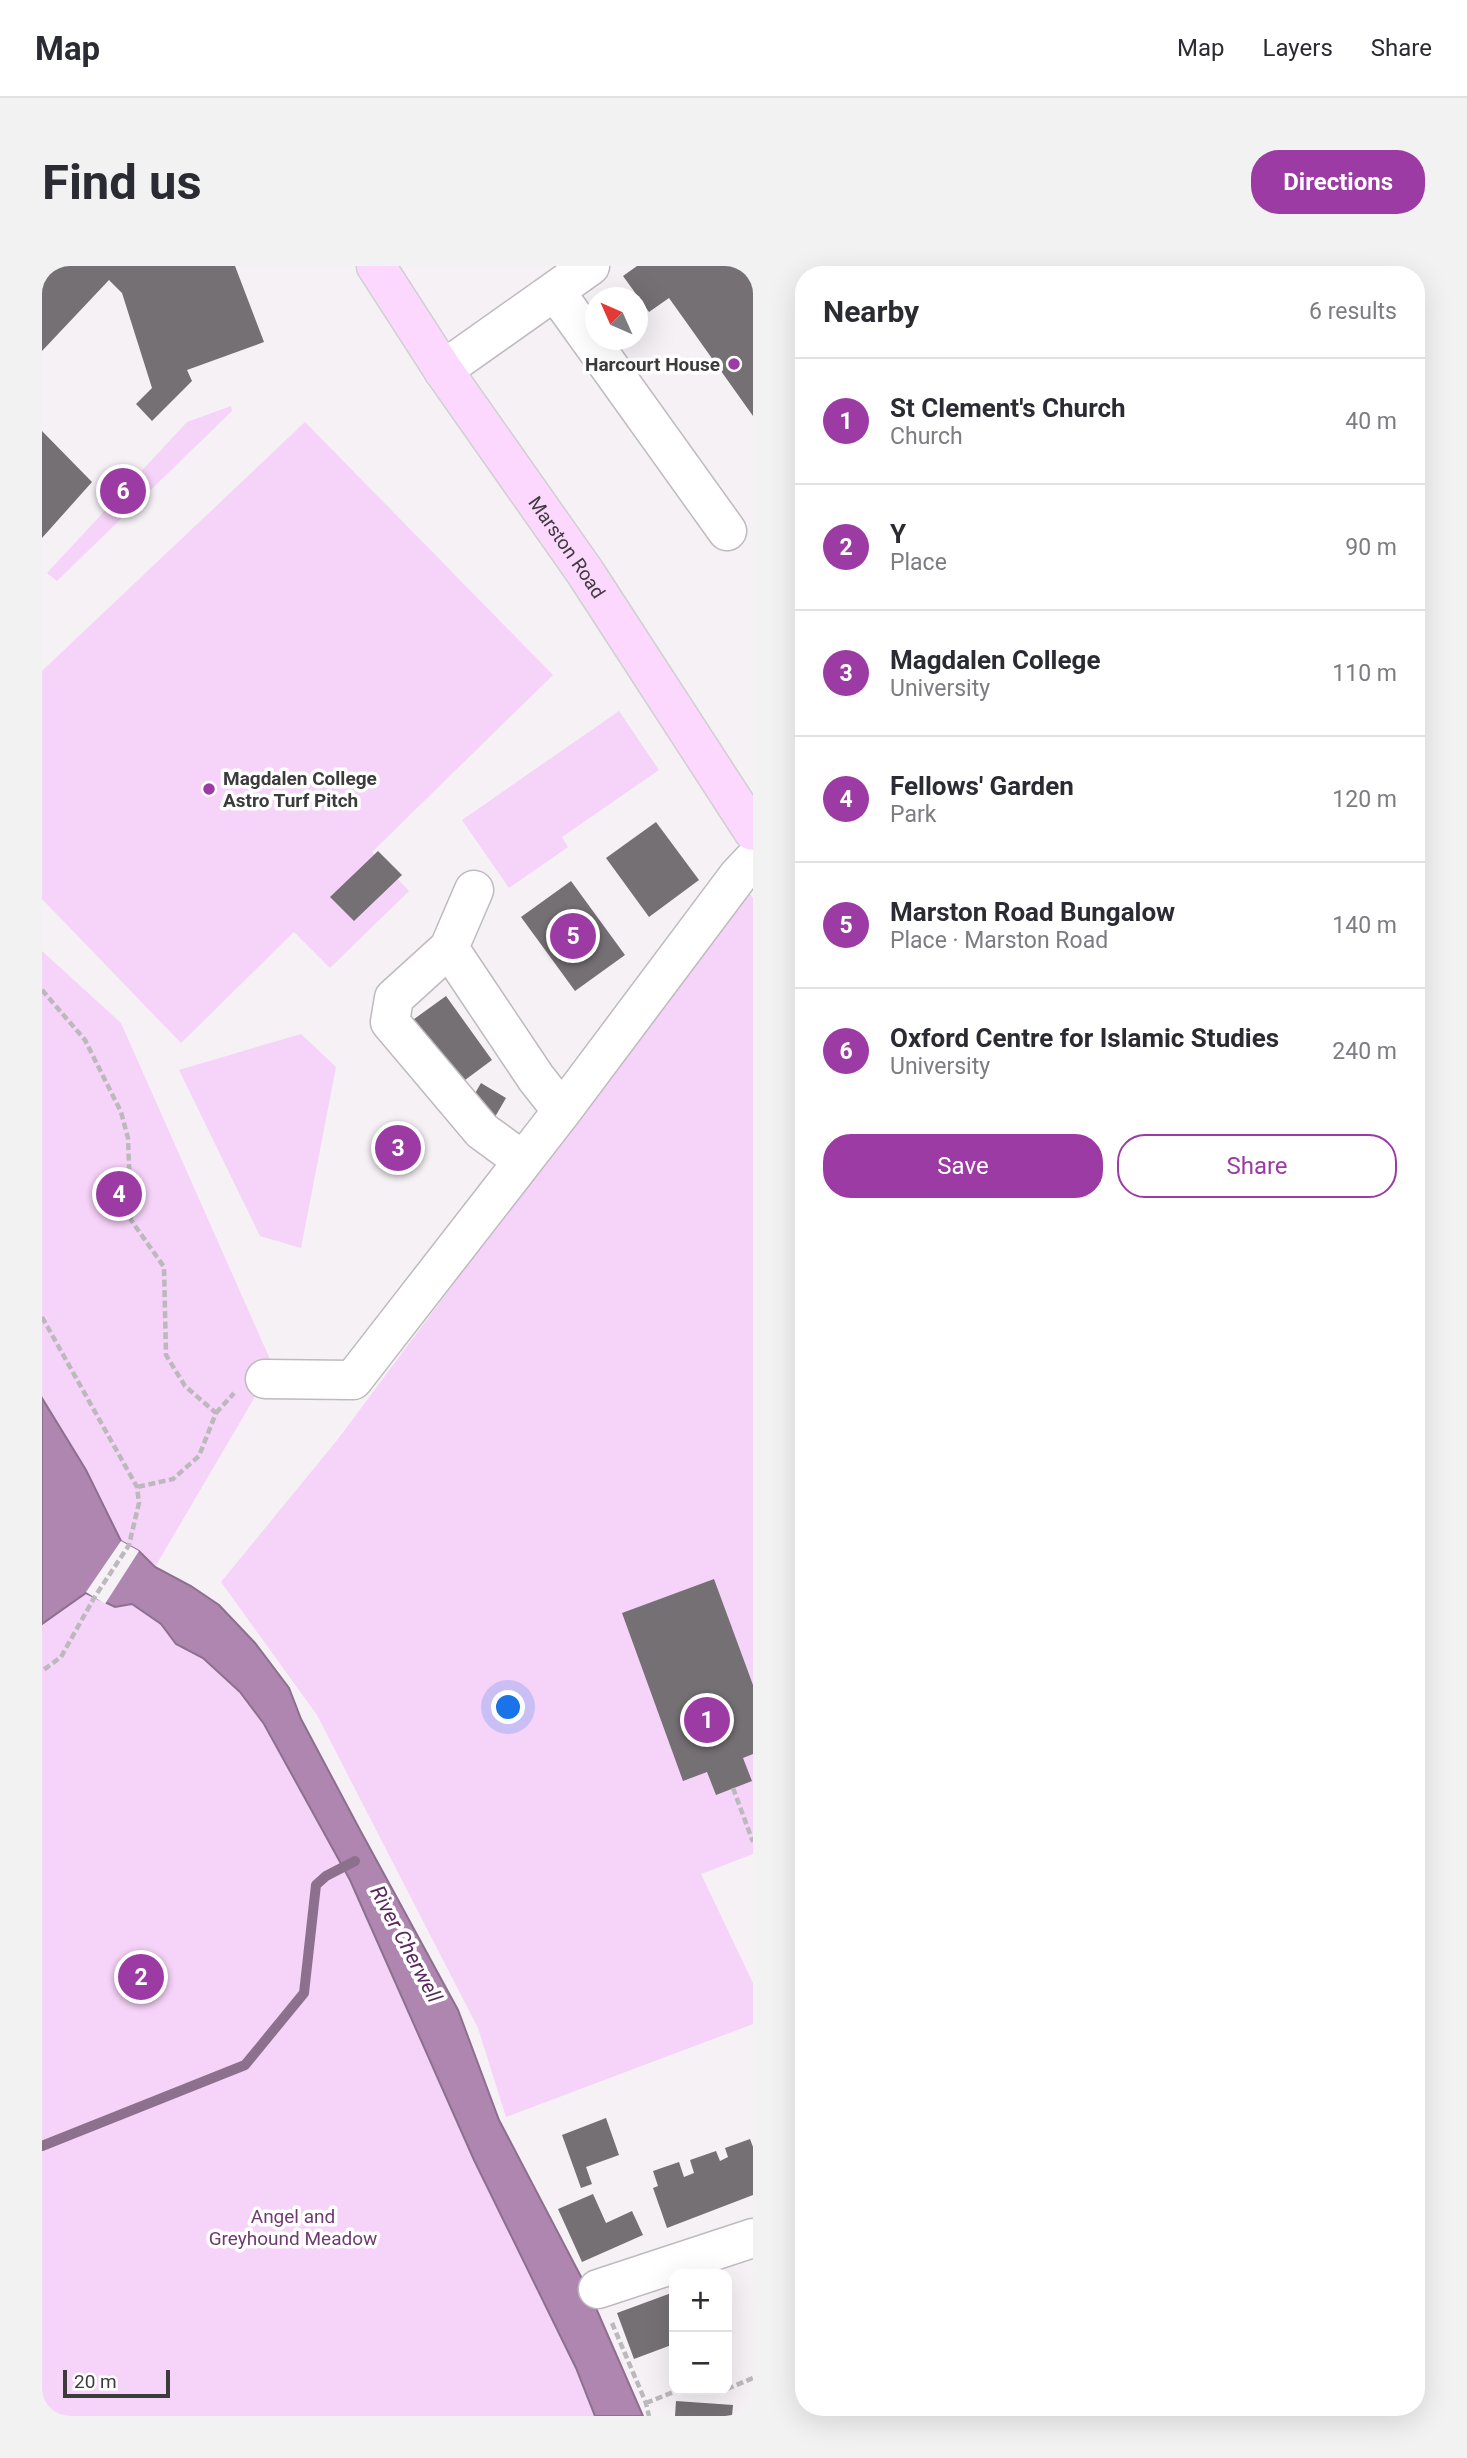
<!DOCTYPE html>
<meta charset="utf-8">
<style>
:root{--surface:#fff;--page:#f2f2f3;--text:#2b2b33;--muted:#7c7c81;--line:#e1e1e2;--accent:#9b3ba3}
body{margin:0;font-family:Roboto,sans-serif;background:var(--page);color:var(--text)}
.controls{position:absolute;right:21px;bottom:21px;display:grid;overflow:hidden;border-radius:14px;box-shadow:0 7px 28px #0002}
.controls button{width:63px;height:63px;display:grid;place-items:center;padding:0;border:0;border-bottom:2px solid var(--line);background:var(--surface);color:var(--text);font:35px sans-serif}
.compass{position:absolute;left:543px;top:21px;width:63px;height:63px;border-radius:50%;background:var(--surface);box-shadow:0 7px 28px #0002;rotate:315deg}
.scale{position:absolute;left:21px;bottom:18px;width:107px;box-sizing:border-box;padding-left:7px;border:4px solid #3d3c3d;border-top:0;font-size:19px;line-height:24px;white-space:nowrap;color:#3d3c3d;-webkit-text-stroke:5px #fff;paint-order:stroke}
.you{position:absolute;left:467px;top:1442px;width:24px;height:24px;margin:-18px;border:5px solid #fff;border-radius:50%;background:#1a73e8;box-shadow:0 0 0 10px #1a73e833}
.badge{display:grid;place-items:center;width:46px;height:46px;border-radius:50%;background:var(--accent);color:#fff;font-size:23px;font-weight:700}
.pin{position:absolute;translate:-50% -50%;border:4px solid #fff;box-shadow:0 2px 7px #0006}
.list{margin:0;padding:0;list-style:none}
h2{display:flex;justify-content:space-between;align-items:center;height:91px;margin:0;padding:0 28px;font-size:30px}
h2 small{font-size:23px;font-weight:400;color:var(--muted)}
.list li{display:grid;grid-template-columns:46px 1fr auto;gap:21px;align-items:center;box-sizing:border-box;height:126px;padding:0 28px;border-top:2px solid var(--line)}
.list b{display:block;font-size:26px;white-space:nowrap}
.list p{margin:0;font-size:23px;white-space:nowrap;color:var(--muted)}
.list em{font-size:23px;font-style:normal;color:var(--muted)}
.actions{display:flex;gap:14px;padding:21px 28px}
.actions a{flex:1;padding:16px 0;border:2px solid var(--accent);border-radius:28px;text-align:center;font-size:24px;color:var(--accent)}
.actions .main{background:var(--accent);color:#fff}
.map{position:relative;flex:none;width:711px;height:2150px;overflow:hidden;border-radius:28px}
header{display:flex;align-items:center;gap:42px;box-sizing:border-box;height:98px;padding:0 35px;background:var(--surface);border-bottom:2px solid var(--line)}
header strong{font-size:33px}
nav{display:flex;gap:38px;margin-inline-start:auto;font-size:24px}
.intro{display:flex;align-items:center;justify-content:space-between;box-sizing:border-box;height:168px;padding:0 42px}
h1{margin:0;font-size:49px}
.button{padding:18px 32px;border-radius:28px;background:var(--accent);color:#fff;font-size:24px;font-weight:700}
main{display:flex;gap:42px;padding:0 42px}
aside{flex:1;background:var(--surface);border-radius:28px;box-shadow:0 7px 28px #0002}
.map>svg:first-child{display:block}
</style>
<header>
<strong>Map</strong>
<nav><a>Map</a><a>Layers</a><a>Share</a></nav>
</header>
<div class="intro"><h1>Find us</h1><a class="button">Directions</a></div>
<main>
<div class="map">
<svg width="711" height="2150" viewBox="0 0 711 2150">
<rect width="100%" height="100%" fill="#f5f1f5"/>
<!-- green -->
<path fill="#f6d3f8" d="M189,140L190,145L15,315L5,307L145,156Z
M263,156L511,409L330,586L367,625L288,702L252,666L139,777L0,633V405Z
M577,445L617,504L520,571L526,581L467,622L420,554Z
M705,624L711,632V1588L659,1608L711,1717V1758L464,1851L436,1762L275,1449L179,1316L296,1173Z
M0,685L79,757L231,1100L113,1301L97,1285L79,1275L44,1204L0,1132Z
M259,768L294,801L259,982L218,970L137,804Z
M44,1326L52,1332L90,1337L119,1358L134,1378L161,1392L198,1426L222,1458L308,1614L432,1894L534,2102L553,2150H0V1358Z"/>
<!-- water -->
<path fill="#ae86b0" stroke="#8c708e" stroke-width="2" d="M0,1132L44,1204L79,1275L97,1285L113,1301L149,1320L177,1339L213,1377L247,1422L259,1453L318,1564L416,1744L457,1854L547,2026L601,2150H553L534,2102L432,1894L308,1614L222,1458L198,1426L161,1392L134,1378L119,1358L90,1338L73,1341L44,1327L0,1358Z"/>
<!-- pier -->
<path fill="#f5f1f5" d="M79,1275L97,1285L63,1338L44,1326Z"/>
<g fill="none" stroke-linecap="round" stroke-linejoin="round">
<!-- stream -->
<path stroke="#8c708e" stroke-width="10" d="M0,1880L203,1799L262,1727L274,1619L284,1610L313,1595"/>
</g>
<!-- building -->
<path fill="#747074" d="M0,0H193L222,76L145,104L150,115L110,155L94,138L110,122L80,27L67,14L0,85Z
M595,0H711V150L627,32L607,46L581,10Z
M0,165L50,216L0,272Z
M614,556L657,614L607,651L564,592Z
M336,585L360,609L312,655L288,631Z
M529,615L583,689L533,725L479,651Z
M404,730L450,794L415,820L368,756Z
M439,817L464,832L453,851L428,836Z
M672,1313L711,1419V1488L701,1492L710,1515L674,1529L665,1506L641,1515L580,1347Z
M564,1852L577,1889L544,1901L550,1918L539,1922L520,1869Z
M708,1873L711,1881V1929L625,1962L611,1922L616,1920L611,1905L637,1896L642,1911L652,1907L648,1894L674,1885L678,1895L686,1891L683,1882Z
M551,1928L564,1957L590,1945L601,1969L540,1996L516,1943Z
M632,2026V2078L592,2093L575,2047Z
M634,2135L691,2139L690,2150H633Z"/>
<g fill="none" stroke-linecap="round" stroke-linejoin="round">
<defs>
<path id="minor" d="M513,25L685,265
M401,104L548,0
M432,624L407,682L494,812L520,845
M407,682L352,732L348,756L440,865L481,895
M223,1113L311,1114L520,845L696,610L711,594
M556,2023L711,1972"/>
<g id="major">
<path id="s1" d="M334,0L401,104L543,306L711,565"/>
</g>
</defs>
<!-- minor casing -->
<use href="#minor" stroke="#bebabe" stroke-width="41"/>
<!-- major casing -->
<use href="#major" stroke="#d0d0d0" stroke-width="41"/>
<!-- path -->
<path stroke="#bcb9bc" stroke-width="4.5" stroke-dasharray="7 3.5" stroke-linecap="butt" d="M0,724L43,774L79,846L86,872L89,954L122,1001L124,1089L143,1120L174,1147L157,1190L131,1213L95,1221
M0,1051L95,1221L97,1237L87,1279L52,1332L19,1391L0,1405
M174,1147L192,1127
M691,1522L711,1576
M570,2057L604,2137L607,2150
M685,2123L711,2112
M604,2137L634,2125L678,2126L683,2124"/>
<!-- minor -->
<use href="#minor" stroke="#fff" stroke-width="38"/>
<!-- major -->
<use href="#major" stroke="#fcd7fe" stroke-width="38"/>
</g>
<!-- markers -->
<g fill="#9b3ba3" stroke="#fff" stroke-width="2.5">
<circle cx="692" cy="98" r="7"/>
<circle cx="167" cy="523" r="7"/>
</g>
<g text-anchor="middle" stroke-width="7" stroke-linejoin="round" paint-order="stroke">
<!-- poi labels -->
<g font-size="19" font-weight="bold" fill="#3d3c3d" stroke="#fff" text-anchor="end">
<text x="678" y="105">Harcourt House</text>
<text x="181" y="519" text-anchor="start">Magdalen College<tspan x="181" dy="22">Astro Turf Pitch</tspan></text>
</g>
<!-- street labels -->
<g font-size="19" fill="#3d3c3d" stroke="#fff">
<text dy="7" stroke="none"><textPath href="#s1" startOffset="340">Marston Road</textPath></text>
</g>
<!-- park labels -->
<g font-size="19" fill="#6f3b72" stroke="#fff">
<text x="251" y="1957">Angel and<tspan x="251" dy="22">Greyhound Meadow</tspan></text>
</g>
<!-- water labels -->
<g font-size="21" font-style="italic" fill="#5b295f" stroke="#fff">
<text transform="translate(364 1678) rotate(62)" y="7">River Cherwell</text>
</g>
</g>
</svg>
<div class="controls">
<button>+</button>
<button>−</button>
</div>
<svg class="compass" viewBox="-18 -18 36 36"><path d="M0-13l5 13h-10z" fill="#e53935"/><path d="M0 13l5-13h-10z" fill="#7c7c81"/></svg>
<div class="scale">20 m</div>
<div class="you"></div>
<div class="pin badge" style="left:665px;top:1454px">1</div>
<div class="pin badge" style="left:99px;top:1711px">2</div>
<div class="pin badge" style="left:356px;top:882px">3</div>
<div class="pin badge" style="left:77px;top:928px">4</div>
<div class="pin badge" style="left:531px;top:670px">5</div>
<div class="pin badge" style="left:81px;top:225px">6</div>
</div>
<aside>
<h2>Nearby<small>6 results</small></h2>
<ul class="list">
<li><span class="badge">1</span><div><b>St Clement's Church</b><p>Church</p></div><em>40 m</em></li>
<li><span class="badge">2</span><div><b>Y</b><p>Place</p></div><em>90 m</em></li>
<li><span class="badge">3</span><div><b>Magdalen College</b><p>University</p></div><em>110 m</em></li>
<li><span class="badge">4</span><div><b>Fellows' Garden</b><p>Park</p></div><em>120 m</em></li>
<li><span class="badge">5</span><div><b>Marston Road Bungalow</b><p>Place · Marston Road</p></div><em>140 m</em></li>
<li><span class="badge">6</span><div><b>Oxford Centre for Islamic Studies</b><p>University</p></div><em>240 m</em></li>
</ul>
<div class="actions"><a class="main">Save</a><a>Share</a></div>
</aside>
</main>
